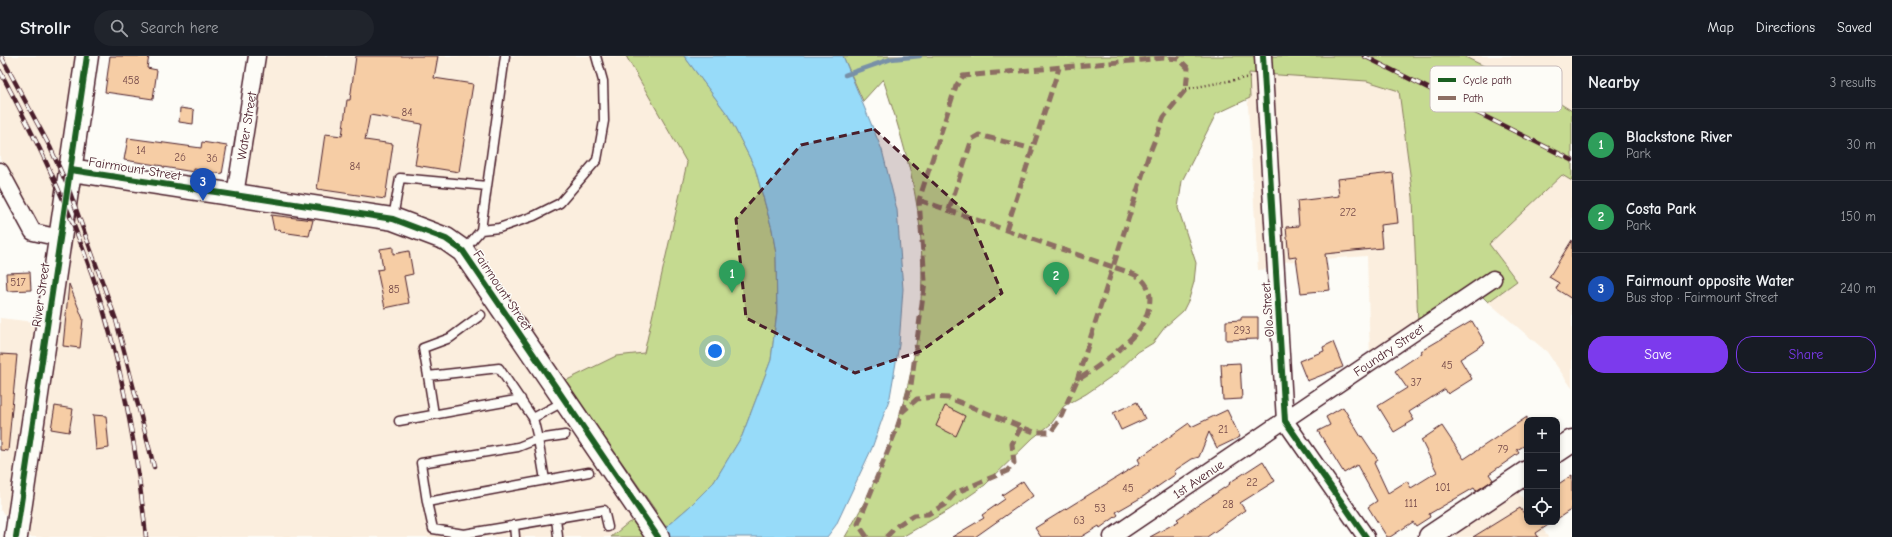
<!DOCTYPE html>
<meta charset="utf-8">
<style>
:root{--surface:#171b24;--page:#20242c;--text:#f1f3f6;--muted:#9ea1a6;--line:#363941;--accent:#7c3aed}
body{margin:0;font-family:"Comic Neue",sans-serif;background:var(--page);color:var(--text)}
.controls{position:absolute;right:12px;bottom:12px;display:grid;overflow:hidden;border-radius:8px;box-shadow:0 2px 6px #0003}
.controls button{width:36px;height:36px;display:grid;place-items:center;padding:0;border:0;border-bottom:1px solid var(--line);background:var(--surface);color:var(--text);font:20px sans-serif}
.you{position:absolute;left:715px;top:295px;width:14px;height:14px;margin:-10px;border:3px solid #fff;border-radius:50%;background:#1a73e8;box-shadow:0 0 0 6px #1a73e833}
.badge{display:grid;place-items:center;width:26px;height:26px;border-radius:50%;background:var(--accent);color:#fff;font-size:13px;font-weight:700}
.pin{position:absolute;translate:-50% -33px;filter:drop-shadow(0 1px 2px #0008)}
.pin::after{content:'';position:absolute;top:21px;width:14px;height:12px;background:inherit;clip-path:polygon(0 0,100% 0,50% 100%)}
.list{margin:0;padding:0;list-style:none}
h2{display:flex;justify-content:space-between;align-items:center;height:52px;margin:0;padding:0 16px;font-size:17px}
h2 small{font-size:13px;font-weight:400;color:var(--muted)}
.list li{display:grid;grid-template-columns:26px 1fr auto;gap:12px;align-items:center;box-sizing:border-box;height:72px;padding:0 16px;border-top:1px solid var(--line)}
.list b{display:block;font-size:15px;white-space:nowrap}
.list p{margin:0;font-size:13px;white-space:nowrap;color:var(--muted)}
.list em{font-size:13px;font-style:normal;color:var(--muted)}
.actions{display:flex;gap:8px;padding:12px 16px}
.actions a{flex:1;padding:9px 0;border:1px solid var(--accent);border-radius:16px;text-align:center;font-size:14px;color:var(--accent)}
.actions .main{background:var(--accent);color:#fff}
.icon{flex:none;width:22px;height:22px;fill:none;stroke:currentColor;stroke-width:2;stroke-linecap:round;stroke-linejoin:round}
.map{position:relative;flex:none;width:1572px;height:481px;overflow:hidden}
header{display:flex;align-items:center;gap:24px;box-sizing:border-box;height:56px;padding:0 20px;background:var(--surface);border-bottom:1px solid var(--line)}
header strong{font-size:19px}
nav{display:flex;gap:22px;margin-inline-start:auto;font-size:14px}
.search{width:280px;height:36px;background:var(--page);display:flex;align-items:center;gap:10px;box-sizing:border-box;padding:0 14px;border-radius:22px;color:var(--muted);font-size:15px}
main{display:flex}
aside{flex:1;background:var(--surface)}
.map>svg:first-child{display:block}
</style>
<header>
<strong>Strollr</strong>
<div class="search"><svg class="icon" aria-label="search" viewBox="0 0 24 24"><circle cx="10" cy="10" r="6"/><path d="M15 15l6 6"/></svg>Search here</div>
<nav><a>Map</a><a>Directions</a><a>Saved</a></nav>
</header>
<main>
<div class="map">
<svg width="1572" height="481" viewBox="0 0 1572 481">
<rect width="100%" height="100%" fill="#fdfcf7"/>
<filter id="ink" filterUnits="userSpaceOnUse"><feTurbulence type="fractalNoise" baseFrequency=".025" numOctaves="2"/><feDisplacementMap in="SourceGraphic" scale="8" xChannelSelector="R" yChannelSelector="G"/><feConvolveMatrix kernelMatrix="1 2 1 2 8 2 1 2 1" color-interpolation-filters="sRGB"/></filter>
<g filter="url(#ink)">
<!-- built -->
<path fill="#fbeede" d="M0,0H82L62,109L232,134L253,0H628L687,107L651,296L565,325L656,455L628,467L611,481H20L21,472L0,454V262L35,266L48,190L0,103Z
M1463,0H1572V55L1551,42Z
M1246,17L1367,25L1399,35L1413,141L1418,270L1370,303L1367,200L1282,206V212L1258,214Z
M1562,119L1572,125V332L1547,296L1488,246L1517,225L1489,188Z
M1514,429L1527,449V466H1538L1548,481H1436Z"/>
<!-- green -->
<path fill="#c5da90" stroke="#887c5e" d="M626,0H684L728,59L755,112L772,173L776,198L777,256L771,304L742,380L714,426L689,451L654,481H611L628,467L656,455L565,325L616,300L644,297L687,107Z
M843,0H1463L1551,42L1572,55V125L1562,119L1489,188L1517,225L1488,246L1476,234L1418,270L1413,141L1399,35L1367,25L1249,17L1250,42L1216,58L1182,125L1178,152L1196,207L1194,226L1189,243L1183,255L1165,271L1153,287L1138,296L1115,318L1086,338L1064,350L1051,368L1033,382L985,429L949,454L902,481H845C900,389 930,281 920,173C915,123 899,71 883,23L863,45Z"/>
<!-- water -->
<path fill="#97dbf9" stroke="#7890a7" d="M684,0H843L882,94L897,154L903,233L899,289L890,341L872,392L836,469L827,481H654L689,451L714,426L742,380L771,304L777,256L776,198L772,173L755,112L728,59Z"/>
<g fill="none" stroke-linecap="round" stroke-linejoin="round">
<!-- stream -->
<path stroke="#7890a7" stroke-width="4.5" d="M845,19L891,3L920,0"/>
</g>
<!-- building -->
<path fill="#f6cda5" stroke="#4a1f2b" d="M110,0H149L147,12L157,14L153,43L105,36Z
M356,0H438L434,22L473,28L459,116L415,109L422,68L370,59L365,84L393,88L385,143L317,133L325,78L342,80L347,44H350Z
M180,52L194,54L193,68L179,66Z
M128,82L201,92L202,86L227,90L222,118L194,113V116L163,111V110L124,104Z
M1393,117L1398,167L1380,169L1382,192L1325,198L1330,234L1301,237L1296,201L1289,202L1286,171L1299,170L1297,145L1339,140L1337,123Z
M271,159L313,164L309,180L281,176L280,173L274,174Z
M1572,184V243L1556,233L1559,227L1549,221Z
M393,191V198L409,195L413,218L404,220L409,247L385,252L377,214L383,213L380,193Z
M30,216L31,234L7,235L6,217Z
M69,228L83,263L80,292L63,290Z
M1241,261H1258V283L1226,284V265L1241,264Z
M1472,265L1485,287L1460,303L1472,323L1448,338L1445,333L1409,356L1414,364L1394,376L1378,350L1407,332L1395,315L1422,297L1421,295Z
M1333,286L1343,311L1307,325L1299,305L1324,295L1323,291Z
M0,298L17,299L8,395L0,394Z
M1240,307L1242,343L1223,344L1221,308Z
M1137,346L1145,363L1121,374L1113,357Z
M55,350L73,353L69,376L51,373Z
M945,350L965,360L956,380L936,370Z
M1343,351L1361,381L1362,380L1378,404L1374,407L1388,437L1407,425L1411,432L1437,416L1421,384L1442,370L1464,403L1527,361V388L1517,394L1519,397L1489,418L1493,424L1476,435L1474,432L1429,458L1430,461L1416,470L1413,466L1390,481H1387L1368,451L1377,445L1357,409L1344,417L1318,375L1330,369L1326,361Z
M1227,354L1240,381L1217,392L1209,376L1199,401L1192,403L1174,415L1176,418L1144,440L1116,456L1118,459L1100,472L1099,470L1081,481H1041L1035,472L1140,407L1138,403L1189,367L1191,371Z
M93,359L106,360L109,392L96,394Z
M1263,405L1275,425L1240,447L1245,454L1207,481H1150L1179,465L1177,463L1230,428L1229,427Z
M1572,419V453L1557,463V429Z
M1023,425L1033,440L975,481H952L984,462L982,459L1005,443L1002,439Z
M1520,452L1527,462V466H1553L1536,477L1538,481H1473Z"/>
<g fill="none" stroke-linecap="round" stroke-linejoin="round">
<defs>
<path id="lane" d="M393,162L400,122L487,130
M481,174L499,172L534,160L560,147L597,104L604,65L603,25L596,0
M464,194L481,174L505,0
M481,259L450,282L423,292L428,320L499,312L533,362L565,345
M428,320L434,358
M533,362L538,383L565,379
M399,365L521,343
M545,424L538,383L518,391L421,407L427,446L589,416
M427,446L433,473L464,478L604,454L608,471
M556,462L558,481
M514,469L515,481"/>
<g id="street">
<path d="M1263,0L1285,365L1366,481"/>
<path d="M0,115L33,176L60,182"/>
<path id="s1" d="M235,139L257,0"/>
<path id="s2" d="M1112,481L1493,223"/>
</g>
<path id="secondary" d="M71,114L393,163L446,183L463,195L658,481
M1557,395L1572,385
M16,481L87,0
M1430,481L1527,416"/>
</defs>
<!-- lane casing -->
<use href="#lane" stroke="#4a1f2b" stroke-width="11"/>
<!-- street casing -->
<use href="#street" stroke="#4a1f2b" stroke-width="19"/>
<!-- secondary casing -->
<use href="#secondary" stroke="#4a1f2b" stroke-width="25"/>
<!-- path -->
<path stroke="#4a1f2b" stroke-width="2.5" stroke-dasharray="1 3" stroke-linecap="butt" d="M1186,33L1250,21"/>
<!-- lane -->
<use href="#lane" stroke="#fdfcf7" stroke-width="8"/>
<!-- street -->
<use href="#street" stroke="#fdfcf7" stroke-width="16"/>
<!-- secondary -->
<use href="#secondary" stroke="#fdfcf7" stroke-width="22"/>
<defs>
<path id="rail" d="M1,0L50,91L68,131L116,264L154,411
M1364,0L1572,104
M0,15C30,72 59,129 81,188C117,281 136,382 146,481"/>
</defs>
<!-- rail casing -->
<use href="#rail" stroke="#4a1f2b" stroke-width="4.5"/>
<!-- rail -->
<use href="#rail" stroke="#fdfcf7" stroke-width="3" stroke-dasharray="9" stroke-linecap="butt"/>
<!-- quiet -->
<path stroke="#8d6e63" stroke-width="5" stroke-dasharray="10 5" stroke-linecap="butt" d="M919,144L1113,211L1077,324
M949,154L972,83L979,79L1033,93
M1006,174L1059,12
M867,481L858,468L897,372L911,329L925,225L919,144L956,30L963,20L1164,2L1179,3L1188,12L1186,33L1164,61L1148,101L1113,211C1124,215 1141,218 1147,230C1155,245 1145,267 1135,278C1123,292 1093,315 1077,324L1060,363L1051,376H1034L949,342L934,341L917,343L902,356
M886,481L898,469L914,459L928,458L944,449L955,437L1007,415L1014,407L1012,388L1021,371"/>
<defs>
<path id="cycleway" d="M1263,0L1285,365L1366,481
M71,114L393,163L446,183L463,195L658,481
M16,481L87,0"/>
</defs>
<!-- cycleway casing -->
<use href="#cycleway" stroke="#fdfcf7" stroke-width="8"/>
<!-- cycleway -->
<use href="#cycleway" stroke="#1b5e20" stroke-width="6"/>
</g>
</g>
<!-- marked area -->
<path fill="#4a1f2b" fill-opacity="0.2" stroke="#4a1f2b" stroke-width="3" stroke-dasharray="8 5" stroke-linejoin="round" d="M874,73L969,159L1002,237L921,295L855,317L746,262L736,163L801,89Z"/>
<g text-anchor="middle" stroke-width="3" stroke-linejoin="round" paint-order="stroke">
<!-- number labels -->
<g font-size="11" fill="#754a4a">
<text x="131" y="28">458</text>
<text x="407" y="60">84</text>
<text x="141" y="98">14</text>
<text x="180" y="105">26</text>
<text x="212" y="106">36</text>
<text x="355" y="114">84</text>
<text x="1348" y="160">272</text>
<text x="18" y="230">517</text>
<text x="394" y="237">85</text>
<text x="1242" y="278">293</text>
<text x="1447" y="313">45</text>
<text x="1416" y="330">37</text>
<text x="1223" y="377">21</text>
<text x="1503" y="397">79</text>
<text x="1252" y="430">22</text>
<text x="1443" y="435">101</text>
<text x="1128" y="436">45</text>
<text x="1411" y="451">111</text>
<text x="1228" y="452">28</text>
<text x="1100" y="456">53</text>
<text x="1079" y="468">63</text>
</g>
<!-- street labels -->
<g font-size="13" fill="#4a1f2b" stroke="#fdfcf7">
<text dy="5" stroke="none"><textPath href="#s1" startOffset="70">Water Street</textPath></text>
<text transform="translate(135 112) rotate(9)" y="5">Fairmount Street</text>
<text transform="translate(503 234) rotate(56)" y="5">Fairmount Street</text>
<text transform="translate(40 239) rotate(-82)" y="5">River Street</text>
<text transform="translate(1267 254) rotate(-94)" y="5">Olo Street</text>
<text dy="5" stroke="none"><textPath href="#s2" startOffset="334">Foundry Street</textPath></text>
<text dy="5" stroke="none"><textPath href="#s2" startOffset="104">1st Avenue</textPath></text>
</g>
</g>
<!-- legend -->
<rect x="1430" y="10" width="132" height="46" rx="6" fill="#fdfcf7" stroke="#c7baba" stroke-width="1"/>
<rect x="1438" y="22" width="18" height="4" fill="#1b5e20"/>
<rect x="1438" y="40" width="18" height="4" fill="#8d6e63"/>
<g font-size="11" fill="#4a1f2b">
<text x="1463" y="28">Cycle path</text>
<text x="1463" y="46">Path</text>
</g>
</svg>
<div class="controls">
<button>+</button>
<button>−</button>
<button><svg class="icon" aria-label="locate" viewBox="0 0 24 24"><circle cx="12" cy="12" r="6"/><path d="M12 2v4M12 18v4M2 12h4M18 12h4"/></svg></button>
</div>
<div class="you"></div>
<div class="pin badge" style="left:732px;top:237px;background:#2e9e5b">1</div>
<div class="pin badge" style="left:1056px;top:239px;background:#2e9e5b">2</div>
<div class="pin badge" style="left:203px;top:145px;background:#1a4fb4">3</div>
</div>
<aside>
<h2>Nearby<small>3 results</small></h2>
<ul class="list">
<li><span class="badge" style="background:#2e9e5b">1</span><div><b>Blackstone River</b><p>Park</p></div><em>30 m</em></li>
<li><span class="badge" style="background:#2e9e5b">2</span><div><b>Costa Park</b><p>Park</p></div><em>150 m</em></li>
<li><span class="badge" style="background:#1a4fb4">3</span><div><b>Fairmount opposite Water</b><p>Bus stop · Fairmount Street</p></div><em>240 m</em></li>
</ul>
<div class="actions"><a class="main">Save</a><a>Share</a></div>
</aside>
</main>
